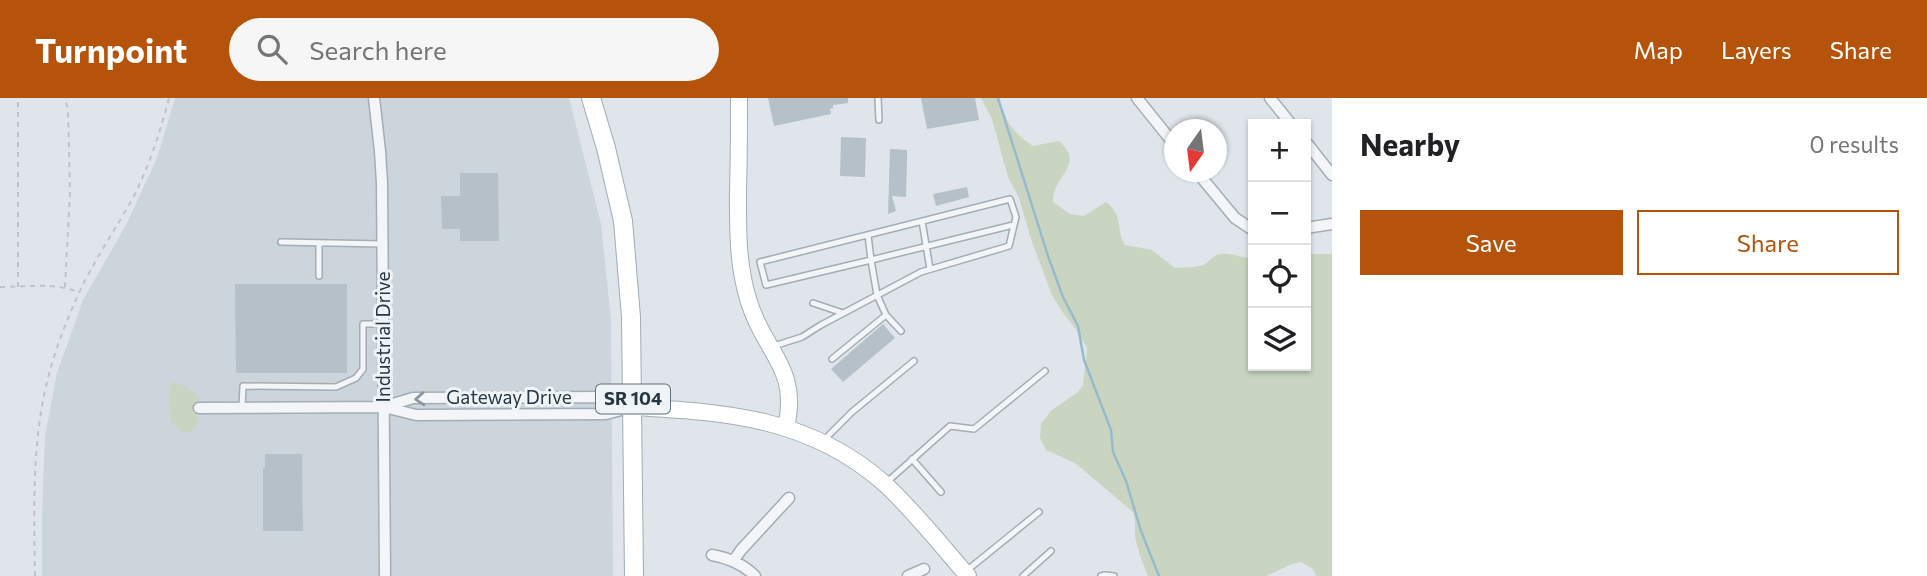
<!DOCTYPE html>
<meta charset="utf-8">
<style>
:root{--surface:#fff;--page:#f6f6f6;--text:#202124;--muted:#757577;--line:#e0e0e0;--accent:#b45309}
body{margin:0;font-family:Commissioner,sans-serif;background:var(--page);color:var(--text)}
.controls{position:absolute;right:21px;top:21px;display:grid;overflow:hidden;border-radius:0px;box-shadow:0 2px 5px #0004}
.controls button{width:63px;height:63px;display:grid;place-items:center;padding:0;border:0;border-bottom:2px solid var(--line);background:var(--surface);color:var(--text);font:35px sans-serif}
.compass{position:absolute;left:1164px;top:21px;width:63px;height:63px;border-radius:50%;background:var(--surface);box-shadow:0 2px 5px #0004;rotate:194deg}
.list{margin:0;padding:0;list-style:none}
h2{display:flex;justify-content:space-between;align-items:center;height:91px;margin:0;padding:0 28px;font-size:30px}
h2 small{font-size:23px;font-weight:400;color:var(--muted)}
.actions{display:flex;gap:14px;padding:21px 28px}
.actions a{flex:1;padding:16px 0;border:2px solid var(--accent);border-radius:0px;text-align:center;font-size:24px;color:var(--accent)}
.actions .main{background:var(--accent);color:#fff}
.icon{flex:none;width:38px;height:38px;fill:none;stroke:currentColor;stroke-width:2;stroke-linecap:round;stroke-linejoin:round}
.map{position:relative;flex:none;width:1332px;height:478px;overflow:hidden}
header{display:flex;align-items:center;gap:42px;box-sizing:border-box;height:98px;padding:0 35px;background:var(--accent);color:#fff}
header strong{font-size:33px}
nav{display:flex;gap:38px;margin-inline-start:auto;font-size:24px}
.search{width:490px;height:63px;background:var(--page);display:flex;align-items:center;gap:18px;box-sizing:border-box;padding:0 24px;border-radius:38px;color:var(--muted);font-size:26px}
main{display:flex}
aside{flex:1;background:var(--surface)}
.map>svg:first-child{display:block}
</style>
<header>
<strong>Turnpoint</strong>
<div class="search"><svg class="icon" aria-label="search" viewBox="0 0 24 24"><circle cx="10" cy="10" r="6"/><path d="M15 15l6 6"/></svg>Search here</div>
<nav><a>Map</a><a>Layers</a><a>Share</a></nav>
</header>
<main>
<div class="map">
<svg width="1332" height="478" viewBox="0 0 1332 478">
<rect width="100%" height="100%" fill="#dfe5ea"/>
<!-- built -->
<path fill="#cdd5dc" d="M175,0H569L601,126L611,222L613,478H42V415L45,338L57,275L83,202L126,127L157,60Z"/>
<!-- green -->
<path fill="#c9d5c0" d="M981,0H999C1005,23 1013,35 1033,48L1059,43C1086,67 1053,77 1053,104L1070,116L1084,118L1106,104C1125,119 1115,131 1125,147L1152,152L1175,170C1183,169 1194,170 1203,167C1210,164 1212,157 1221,156C1233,154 1241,161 1253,160V268H1306V160L1312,156H1332V478H1316L1313,471L1301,464L1292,466L1266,478H1148C1143,465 1137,452 1135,437C1135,429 1136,422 1133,414L1075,365L1046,352L1040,340L1041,326L1052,312L1078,294L1083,287L1087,250L1078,234L1061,212L1052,197L1032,144L1019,100L1008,79L992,21Z
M175,284C183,286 194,294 200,299L196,311L198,324L192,333L188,335L180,333L171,324L169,297L171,285Z"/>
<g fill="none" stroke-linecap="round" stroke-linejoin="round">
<!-- stream -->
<path stroke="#97bbcd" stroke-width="2.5" d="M998,0L1048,158L1063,199L1078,228L1084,262L1111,332L1113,354L1126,383L1141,433L1159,478"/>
</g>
<!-- building -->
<path fill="#b6c0c8" d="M768,0H848V5L833,7V10L830,11L831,16L774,28Z
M921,0H975L979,22L927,31Z
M841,39L866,40L865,79L840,78Z
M890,51L907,52V63L906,99L892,98L896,113L888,116Z
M460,75H498L499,143H460V131H442L441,98H460Z
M967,89L969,99L936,108L933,96Z
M235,186H347V275H236Z
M883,226L895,240L843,284L831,271Z
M265,356H302L303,433H263V370H265Z"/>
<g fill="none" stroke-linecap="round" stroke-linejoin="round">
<defs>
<path id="lane" d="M878,0L879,22
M922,123L930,171
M868,137L871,162L1013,127
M281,144L383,146
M319,146V178
M813,205L843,215
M774,248L802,239L821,227L921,174L1009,148L1016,119L1010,101L760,164L766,187L871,162L877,197L886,217L901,233
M832,261L886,217
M242,310L243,288L336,289L356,280L363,271V226H383
M824,342L852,314L914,263
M912,361L941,394
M887,384L950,328L974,331L1045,273
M965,474L1039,414
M1023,478L1051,453
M1101,478L1105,477L1114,478"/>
<path id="street" d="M374,0L380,53L382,85L385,478
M1137,0L1174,46
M1270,0L1291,26
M1306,44L1332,77
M1197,74L1235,120L1253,132
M1306,130L1332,126
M386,308L413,300L608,299L633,309
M199,310L384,309L416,317L606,316L633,309
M712,457C729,460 743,466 755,478
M734,462L741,452L789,400
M908,478L924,471"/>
<path id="secondary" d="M739,0C739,31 739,61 738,92C738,131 737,166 749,204C764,254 800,270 786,329
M633,309C727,314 811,320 885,386C915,414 941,447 968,478"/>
<path id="primary" d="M591,0L606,50L623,123L631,219L634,478"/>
</defs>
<!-- lane casing -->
<use href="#lane" stroke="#a4adb5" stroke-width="8"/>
<!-- street casing -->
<use href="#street" stroke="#a4adb5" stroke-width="13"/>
<!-- secondary casing -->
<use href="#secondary" stroke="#a4adb5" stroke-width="18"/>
<!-- primary casing -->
<use href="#primary" stroke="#9eacb7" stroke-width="20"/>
<!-- path -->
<path stroke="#bec3c9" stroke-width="2" stroke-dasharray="5 5" stroke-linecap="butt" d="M0,189C27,189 53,184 78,194
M18,189V0
M65,189L70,94L68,12L65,0
M35,478C34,416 32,353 45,293C52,260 64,228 78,197C93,164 115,132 133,100C149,68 160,35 169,0"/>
<!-- lane -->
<use href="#lane" stroke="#f3f5f8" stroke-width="5"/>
<!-- street -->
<use href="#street" stroke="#f3f5f8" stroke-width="10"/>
<!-- secondary -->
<use href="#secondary" stroke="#fff" stroke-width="16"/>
<!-- primary -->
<use href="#primary" stroke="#fff" stroke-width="18"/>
</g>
<!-- one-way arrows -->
<defs><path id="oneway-chevron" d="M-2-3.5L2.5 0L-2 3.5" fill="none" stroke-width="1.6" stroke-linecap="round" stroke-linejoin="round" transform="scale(1.75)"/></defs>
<use stroke="#8d969e" href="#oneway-chevron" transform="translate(420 301) rotate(176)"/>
<g text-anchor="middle" stroke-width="6" stroke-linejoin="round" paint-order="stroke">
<!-- shield labels -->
<rect fill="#eff4f7" stroke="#636f79" stroke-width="2" x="596" y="286.5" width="74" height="29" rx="5"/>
<g font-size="18" font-weight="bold" fill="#273643">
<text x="633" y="307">SR 104</text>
</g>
<!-- street labels -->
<g font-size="19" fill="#273643" stroke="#eff4f7">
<text transform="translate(383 239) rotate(-90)" y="7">Industrial Drive</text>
<text x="509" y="306">Gateway Drive</text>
</g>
</g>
</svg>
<div class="controls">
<button>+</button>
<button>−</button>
<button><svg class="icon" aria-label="locate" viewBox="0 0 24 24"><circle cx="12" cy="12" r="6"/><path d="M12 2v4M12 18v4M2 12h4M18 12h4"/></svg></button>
<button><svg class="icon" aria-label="layers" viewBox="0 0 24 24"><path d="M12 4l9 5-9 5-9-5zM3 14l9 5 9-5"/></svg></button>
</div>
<svg class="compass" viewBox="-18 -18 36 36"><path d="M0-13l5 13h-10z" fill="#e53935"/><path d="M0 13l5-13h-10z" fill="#757577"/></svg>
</div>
<aside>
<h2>Nearby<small>0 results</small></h2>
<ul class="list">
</ul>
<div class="actions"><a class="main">Save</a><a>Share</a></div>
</aside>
</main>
